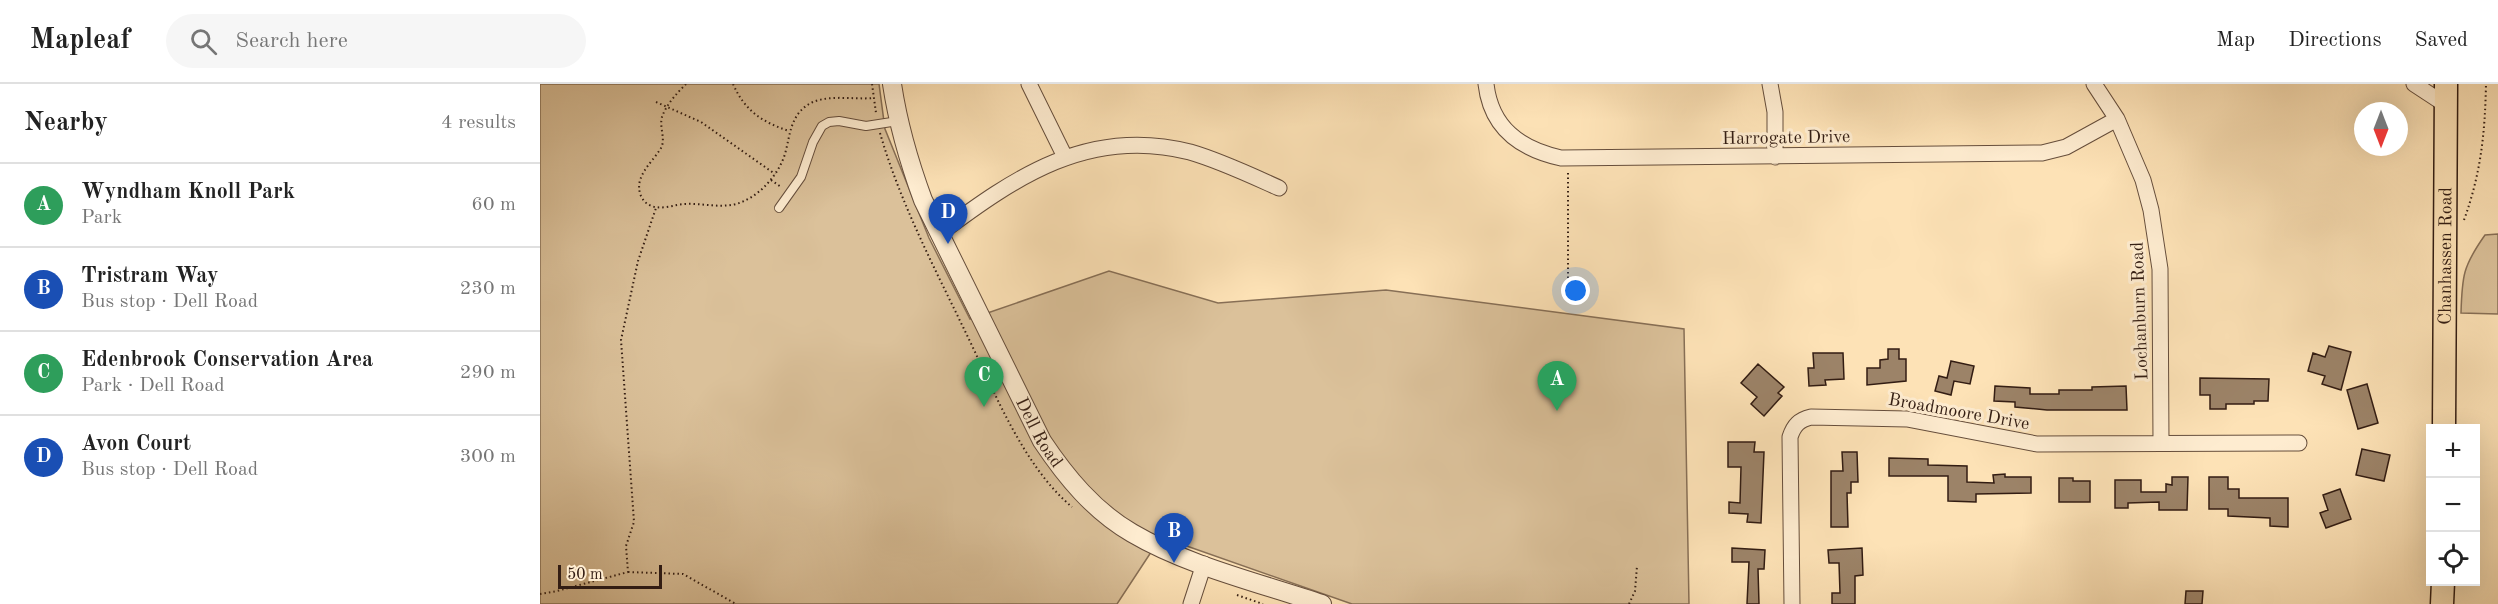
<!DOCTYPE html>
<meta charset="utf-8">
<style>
:root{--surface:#fff;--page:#f6f6f6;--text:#222;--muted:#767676;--line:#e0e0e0;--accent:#8f2418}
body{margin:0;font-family:"Old Standard TT",serif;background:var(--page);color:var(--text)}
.controls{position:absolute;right:18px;bottom:18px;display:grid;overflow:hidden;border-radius:0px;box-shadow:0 6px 24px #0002}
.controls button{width:54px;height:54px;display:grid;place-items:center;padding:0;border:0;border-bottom:2px solid var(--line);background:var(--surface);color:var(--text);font:30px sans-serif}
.compass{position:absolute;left:1814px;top:18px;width:54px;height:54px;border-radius:50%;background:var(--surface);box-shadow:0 6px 24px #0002;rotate:180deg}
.scale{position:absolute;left:18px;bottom:15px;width:104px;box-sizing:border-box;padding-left:6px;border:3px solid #331d13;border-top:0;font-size:16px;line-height:21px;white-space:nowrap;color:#331d13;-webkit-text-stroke:4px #feecd0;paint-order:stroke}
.you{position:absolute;left:1036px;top:207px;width:21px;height:21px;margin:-15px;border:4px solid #fff;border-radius:50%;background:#1a73e8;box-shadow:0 0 0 9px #1a73e833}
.badge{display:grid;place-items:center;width:39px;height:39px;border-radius:50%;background:var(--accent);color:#fff;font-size:20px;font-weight:700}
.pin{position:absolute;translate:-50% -50px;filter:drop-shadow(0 2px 3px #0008)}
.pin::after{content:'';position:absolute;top:32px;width:21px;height:18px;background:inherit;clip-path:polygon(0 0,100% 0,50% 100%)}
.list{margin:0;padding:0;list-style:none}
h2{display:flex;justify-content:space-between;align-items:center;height:78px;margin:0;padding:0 24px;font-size:26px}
h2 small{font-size:20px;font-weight:400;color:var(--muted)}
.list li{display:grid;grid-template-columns:39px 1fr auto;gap:18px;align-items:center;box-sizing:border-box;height:84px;padding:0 24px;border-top:2px solid var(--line)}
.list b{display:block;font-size:22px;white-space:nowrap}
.list p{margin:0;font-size:20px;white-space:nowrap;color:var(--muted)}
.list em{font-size:20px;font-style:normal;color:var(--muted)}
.icon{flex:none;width:33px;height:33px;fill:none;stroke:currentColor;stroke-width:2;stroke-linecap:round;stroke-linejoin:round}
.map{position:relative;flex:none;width:1958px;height:520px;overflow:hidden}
header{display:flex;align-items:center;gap:36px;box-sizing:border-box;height:84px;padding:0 30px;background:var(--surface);border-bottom:2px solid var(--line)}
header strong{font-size:28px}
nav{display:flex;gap:33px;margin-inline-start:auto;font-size:21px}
.search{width:420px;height:54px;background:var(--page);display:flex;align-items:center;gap:15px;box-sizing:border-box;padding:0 21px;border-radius:33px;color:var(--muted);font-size:22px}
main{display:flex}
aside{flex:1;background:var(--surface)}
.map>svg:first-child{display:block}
</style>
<header>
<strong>Mapleaf</strong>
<div class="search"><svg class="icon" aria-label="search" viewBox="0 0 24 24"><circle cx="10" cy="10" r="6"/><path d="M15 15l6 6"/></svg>Search here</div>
<nav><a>Map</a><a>Directions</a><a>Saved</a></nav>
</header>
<main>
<aside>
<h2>Nearby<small>4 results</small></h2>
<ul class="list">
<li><span class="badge" style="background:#2e9e5b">A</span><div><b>Wyndham Knoll Park</b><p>Park</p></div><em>60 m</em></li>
<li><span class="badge" style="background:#1a4fb4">B</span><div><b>Tristram Way</b><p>Bus stop · Dell Road</p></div><em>230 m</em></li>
<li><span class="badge" style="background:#2e9e5b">C</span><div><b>Edenbrook Conservation Area</b><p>Park · Dell Road</p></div><em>290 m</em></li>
<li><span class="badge" style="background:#1a4fb4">D</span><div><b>Avon Court</b><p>Bus stop · Dell Road</p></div><em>300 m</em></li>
</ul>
</aside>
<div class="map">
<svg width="1958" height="520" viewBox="0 0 1958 520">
<rect width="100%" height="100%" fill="#fde2b6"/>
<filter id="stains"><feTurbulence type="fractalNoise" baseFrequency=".00333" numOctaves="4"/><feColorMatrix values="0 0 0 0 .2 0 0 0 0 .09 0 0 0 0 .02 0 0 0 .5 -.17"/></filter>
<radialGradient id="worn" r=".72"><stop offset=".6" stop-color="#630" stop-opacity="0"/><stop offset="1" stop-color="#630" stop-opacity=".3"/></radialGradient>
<!-- green -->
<path fill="#dbc19a" stroke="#876f56" stroke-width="1.5" d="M0,0H339L345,45L389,154L430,235L569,187L678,219L846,206L1144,245L1149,520H812L621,453L577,520H0Z
M1958,150V230L1921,229C1922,192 1923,182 1945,151Z"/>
<!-- building -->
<path fill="#9c8368" stroke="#331d13" stroke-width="1.5" d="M1789,262L1811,268L1801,306L1782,300L1785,292L1768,287L1773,269L1785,273Z
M1348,265H1359V275H1366V297L1327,301V284H1340V276L1348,275Z
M1273,269H1303L1304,295L1285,296L1286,301L1269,302L1268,284H1274Z
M1411,277L1434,282L1430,300L1414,297L1411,311L1395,307L1399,292L1407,294Z
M1218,280L1244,303L1238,309L1242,312L1224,332L1211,320L1217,313L1201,299Z
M1660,294L1729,295L1728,317H1714V320H1686V325H1670V311H1660Z
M1827,300L1838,339L1818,345L1807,306Z
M1455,302L1490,304V310H1519V306H1552V303L1586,302L1587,326H1507L1475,323V318L1454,317Z
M1188,358H1215L1214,368H1224L1221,439L1207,438L1208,430L1189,429V418L1200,419L1201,383H1188Z
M1822,365L1850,371L1844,397L1816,391Z
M1302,368H1317L1318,398H1311V409H1307L1308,443H1291V387H1303Z
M1349,374L1388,375V381L1427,382V398L1454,399L1453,391L1465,390V393H1491V409L1436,410V418L1408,417V392H1349Z
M1632,393H1648L1647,426H1619V418L1588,419V424H1575V396H1601V408H1626V400L1632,401Z
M1669,393H1688V405H1699V414H1748V443L1730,442V434L1688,432V425H1669Z
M1519,394H1533V397H1550V418H1519Z
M1800,405L1811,435L1786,444L1780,429L1788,426L1783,411Z
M1192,464L1225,466L1224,485H1218L1219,520H1207L1209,478H1192Z
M1322,464L1323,491L1315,492V520H1292V509H1300L1299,479H1289L1288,466Z
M1646,507H1663L1662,520H1645Z"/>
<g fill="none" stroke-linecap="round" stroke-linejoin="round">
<defs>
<path id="service" d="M239,124L261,93L273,58L282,42L289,38L299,37L326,42L358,37"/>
<path id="minor" d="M489,0L525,73
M946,0C951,44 980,65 1021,74L1502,69L1526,63L1577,35
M1230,0L1235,28V73
M1554,0L1577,35L1603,96L1611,126L1620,185L1621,358
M1874,0L1906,21
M399,150C475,93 549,42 650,68C681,77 710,91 739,104
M651,520L664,480
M1252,520L1250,353C1254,341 1259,336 1271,333L1367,335L1497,360L1759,359"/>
<g id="tertiary">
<path id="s1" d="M352,0C358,40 369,78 383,116L502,357C526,393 554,427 592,449C648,482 720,499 782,520"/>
</g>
<g id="primary">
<path id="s2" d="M1904,344L1906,0"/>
<path d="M1902,520L1903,498"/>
</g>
</defs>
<!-- service casing -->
<use href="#service" stroke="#664e3c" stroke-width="10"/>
<!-- minor casing -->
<use href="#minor" stroke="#664e3c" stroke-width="17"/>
<!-- tertiary casing -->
<use href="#tertiary" stroke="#664e3c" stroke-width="20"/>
<!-- primary casing -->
<use href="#primary" stroke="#331d13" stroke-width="25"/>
<!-- path -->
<path stroke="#331d13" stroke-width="2" stroke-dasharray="1.5 3" stroke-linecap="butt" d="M146,0C137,9 126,21 122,33C119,43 126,55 121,64C112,79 93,93 101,112C108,127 124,124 137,121C157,117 176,125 196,120C218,114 238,92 245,70C250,52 250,34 266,22C283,9 313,16 333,14
M193,0C205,27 222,38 249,47
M332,0L336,29
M116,18L161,38L235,90
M340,49C360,118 393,181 424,245C453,304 482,381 532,423
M1028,89V214
M231,96L241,103
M1924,136C1941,89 1945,49 1946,0
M88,488L143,490L196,520
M0,510L17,507L88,488L86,462L94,438L81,256L98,177L116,124
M697,511L723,520
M1089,520L1095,507L1097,482"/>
<!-- service -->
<use href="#service" stroke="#feecd0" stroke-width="8"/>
<!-- minor -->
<use href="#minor" stroke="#feecd0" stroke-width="15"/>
<!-- tertiary -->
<use href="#tertiary" stroke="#feecd0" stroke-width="18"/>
<!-- primary -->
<use href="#primary" stroke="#fde2b6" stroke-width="22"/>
</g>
<g text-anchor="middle" stroke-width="6" stroke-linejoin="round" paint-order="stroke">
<!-- street labels -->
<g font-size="18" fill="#331d13" stroke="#feecd0">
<text transform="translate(1246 53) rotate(-1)" y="6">Harrogate Drive</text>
<text dy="6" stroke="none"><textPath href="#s2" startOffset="172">Chanhassen Road</textPath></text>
<text transform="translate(1599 227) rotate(-92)" y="6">Lochanburn Road</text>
<text transform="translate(1419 327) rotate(10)" y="6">Broadmoore Drive</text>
<text dy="6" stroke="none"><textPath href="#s1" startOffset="380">Dell Road</textPath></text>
</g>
</g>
<rect width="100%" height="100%" filter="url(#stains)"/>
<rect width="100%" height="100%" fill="url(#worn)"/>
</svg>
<div class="controls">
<button>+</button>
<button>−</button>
<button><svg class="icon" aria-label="locate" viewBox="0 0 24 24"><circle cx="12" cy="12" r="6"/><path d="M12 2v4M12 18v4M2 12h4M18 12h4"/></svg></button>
</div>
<svg class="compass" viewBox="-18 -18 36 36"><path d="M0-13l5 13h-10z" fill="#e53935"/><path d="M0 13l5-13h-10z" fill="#767676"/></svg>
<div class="scale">50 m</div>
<div class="you"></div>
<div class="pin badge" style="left:1017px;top:327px;background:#2e9e5b">A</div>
<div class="pin badge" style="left:634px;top:479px;background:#1a4fb4">B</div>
<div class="pin badge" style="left:444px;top:323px;background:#2e9e5b">C</div>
<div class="pin badge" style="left:408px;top:160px;background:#1a4fb4">D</div>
</div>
</main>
